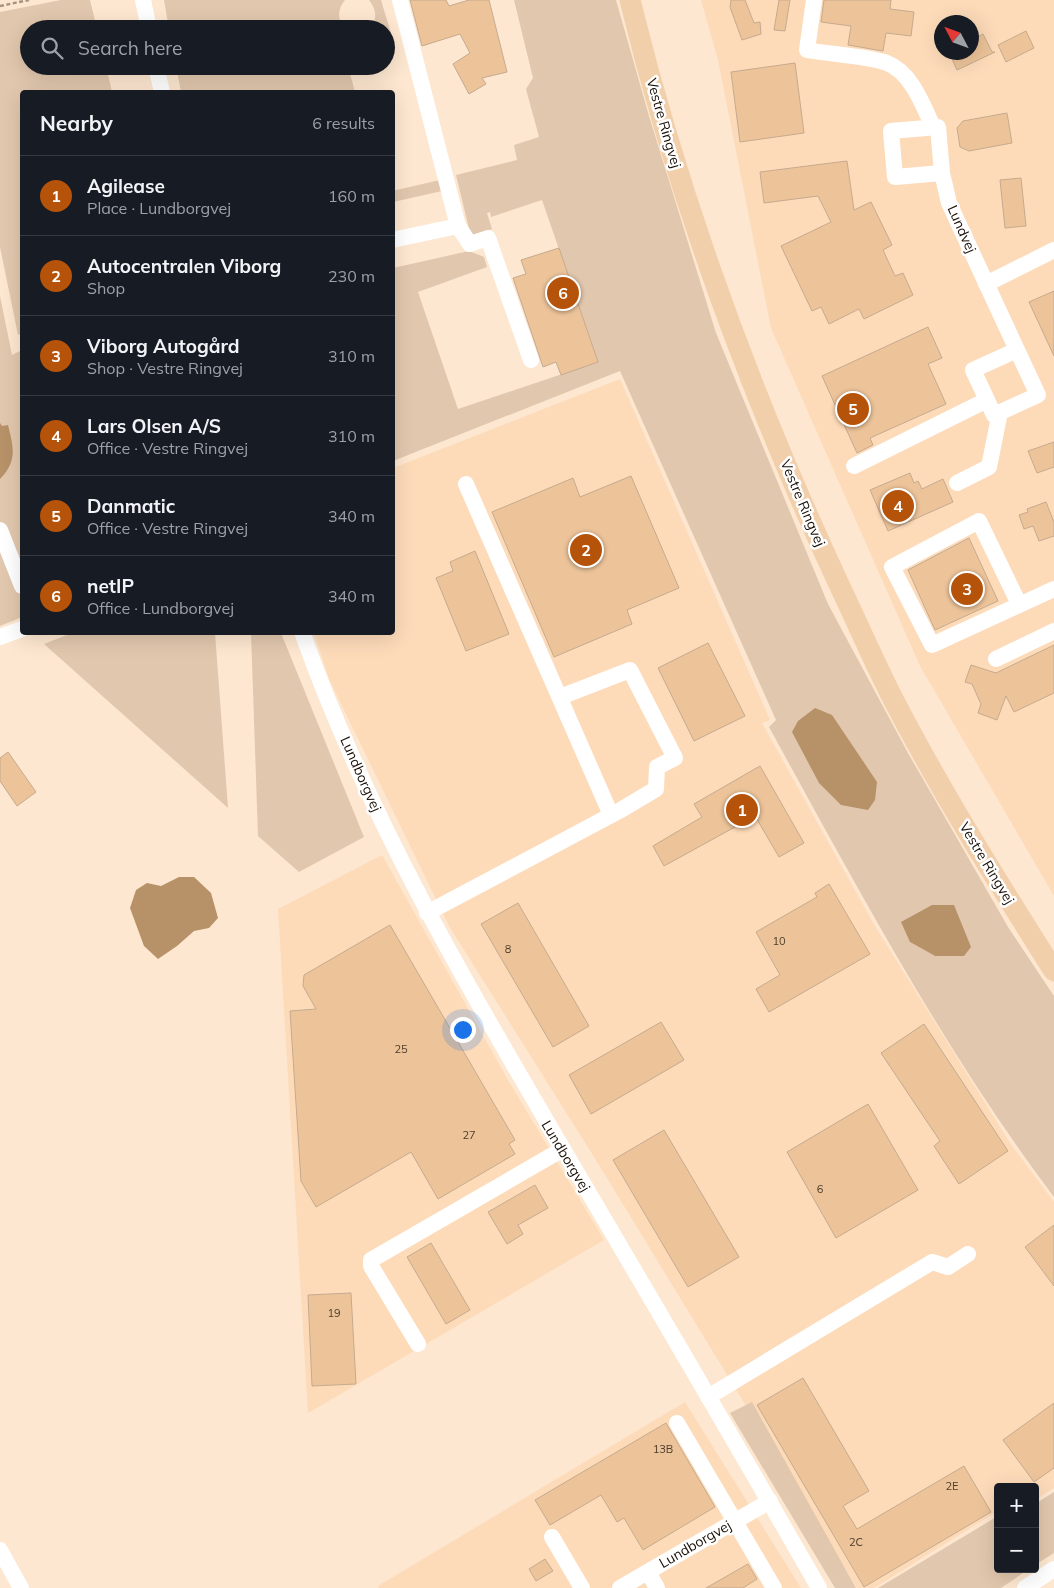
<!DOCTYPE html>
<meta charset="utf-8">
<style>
:root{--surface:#171b24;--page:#242831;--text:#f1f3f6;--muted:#9ea1a6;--line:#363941;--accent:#b45309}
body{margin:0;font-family:Mulish,sans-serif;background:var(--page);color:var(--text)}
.controls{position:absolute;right:15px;bottom:15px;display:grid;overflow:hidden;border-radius:5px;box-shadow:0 5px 20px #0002}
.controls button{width:45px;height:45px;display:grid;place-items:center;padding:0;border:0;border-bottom:1px solid var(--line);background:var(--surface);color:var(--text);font:25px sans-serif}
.compass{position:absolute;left:934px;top:15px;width:45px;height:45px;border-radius:50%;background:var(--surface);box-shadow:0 5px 20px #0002;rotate:311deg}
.you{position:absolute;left:462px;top:1029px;width:18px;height:18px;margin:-12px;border:4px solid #fff;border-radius:50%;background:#1a73e8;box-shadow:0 0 0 8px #1a73e833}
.badge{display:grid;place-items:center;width:32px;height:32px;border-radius:50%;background:var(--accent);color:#fff;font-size:16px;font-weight:700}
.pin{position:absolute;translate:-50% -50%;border:2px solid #fff;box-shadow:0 1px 5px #0006}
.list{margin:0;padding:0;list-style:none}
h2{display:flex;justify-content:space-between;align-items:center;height:65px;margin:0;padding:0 20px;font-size:21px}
h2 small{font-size:16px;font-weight:400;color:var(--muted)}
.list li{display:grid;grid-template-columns:32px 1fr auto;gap:15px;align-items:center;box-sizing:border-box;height:80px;padding:0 20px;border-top:1px solid var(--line)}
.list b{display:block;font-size:19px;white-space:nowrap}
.list p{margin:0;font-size:16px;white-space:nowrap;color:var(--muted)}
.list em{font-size:16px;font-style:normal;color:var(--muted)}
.icon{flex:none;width:28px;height:28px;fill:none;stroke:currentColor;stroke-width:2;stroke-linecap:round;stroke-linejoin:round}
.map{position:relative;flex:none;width:1054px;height:1588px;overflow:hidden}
.search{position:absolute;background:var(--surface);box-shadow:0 5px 20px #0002;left:20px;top:20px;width:375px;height:55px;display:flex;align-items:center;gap:12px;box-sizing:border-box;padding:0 18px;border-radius:28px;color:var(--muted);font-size:19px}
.panel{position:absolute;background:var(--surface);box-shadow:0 5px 20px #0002;left:20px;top:90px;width:375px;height:545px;border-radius:5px}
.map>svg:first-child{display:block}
</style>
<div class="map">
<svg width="1054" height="1588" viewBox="0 0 1054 1588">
<rect width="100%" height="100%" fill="#fde7d0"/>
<!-- built -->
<path fill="#fddbb9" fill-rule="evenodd" d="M701,0H1054V896L920,666L771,328L718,60ZM942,22H972V52H942Z
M620,379L770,720L762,723L875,926L1010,1143L1054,1202V1488L1035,1500V1487H998V1511L874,1588H857L599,1165L449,926L329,679L314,633L392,632L393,468Z
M382,855L508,1080L604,1240L308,1413L278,909Z
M685,1402L801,1588H379L378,1586Z"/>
<!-- green -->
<path fill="#e1c7ad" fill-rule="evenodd" d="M61,0H90L97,29H29V66H106L112,92H22V333L18,335L0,247V12Z
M164,0H345C337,9 337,21 346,29H169Z
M369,0H381L391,33L386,34V29H368C378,20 377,10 369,0Z
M514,0H616L649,116L716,333L828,604L908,753L1008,927L1054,996V1197C944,1051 857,887 769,727L776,720L620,371L393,461V268L469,251L484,257L487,267L418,292L458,409L598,362L542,200L491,217L490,212L487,213L492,229L471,237L456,175L517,160L514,145L539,137L526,89L533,78ZM910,942L964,956H935Z
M176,66H348L355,92H181Z
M440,180L442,191L393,202L392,191Z
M0,296L12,355L22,350V617L0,626Z
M72,633H215L228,808L44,644Z
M251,633H281L364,837L299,872L258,836Z
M752,1402L856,1588H835L730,1413Z
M1054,1492V1553L1035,1565V1504Z
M998,1516V1569H1029L1001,1588H878Z"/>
<!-- water -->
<path fill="#b79168" d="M0,423L2,426L8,425C14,449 17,461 0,479Z
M815,708L832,715L877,782L875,800L868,810L841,805L819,783L792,732L798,721Z
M179,877H194L211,893L218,918L209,928L194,931L177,946L158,959L144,946L130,908L136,890L147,883L161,886Z
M932,905H954L971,947L964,956H935L910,942L901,922Z"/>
<!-- building -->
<path fill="#edc49a" stroke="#c5aa8f" d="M410,0H446L449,6L469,0H489L507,72L482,78L486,84L469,94L453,64L470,53L460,34L422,46Z
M731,0H745L754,23L760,22L761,34L742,40L730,7Z
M779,0H790L785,31L774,30Z
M824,0H891L890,9L914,12L911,36L886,33L883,51L848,45L851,26L821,22Z
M1026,31L1034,48L1006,62L998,45Z
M983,34L992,52H995L957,70L949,52H972V40Z
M795,63L804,133L740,142L731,72Z
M1007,113L1012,143L969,151L960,147L957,128L963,121Z
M847,161L854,210L871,202L892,245L883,250L895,276L903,273L913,295L864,319L859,309L829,324L821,307L812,311L781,246L831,222L818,196L764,203L760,172Z
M1021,178L1026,226L1005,228L1000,180Z
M559,248L598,362L561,375L556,362L543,367L513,278L526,274L521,260Z
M1054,291V356L1029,302Z
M928,327L942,358L928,364L946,404L870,438L873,445L857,453L822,376Z
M1054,442V467L1037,473L1028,451Z
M910,473L914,483L918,481L922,489L943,479L953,502L888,531L870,490Z
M631,476L679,588L627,610L632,624L554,657L492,512L573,478L580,497Z
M1046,502L1054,522V536L1039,541L1033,526L1024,529L1019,515L1028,512L1027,509Z
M969,538L998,601L935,630L908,570Z
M475,551L509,634L466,651L436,578L453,571L450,562Z
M708,643L745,716L694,741L658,668Z
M1054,645V693L1014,712L1006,696L997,720L978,713L981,704L972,684L965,682L971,665L996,673Z
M8,752L36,792L17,806L0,781V758Z
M760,766L804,843L779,857L755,816L664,866L653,846L702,817L694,804Z
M829,884L870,954L769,1012L756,989L780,975L756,932L817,897L815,893Z
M518,903L589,1026L553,1047L481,924Z
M390,925L515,1140L509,1144L515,1154L438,1199L411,1152L316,1207L301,1181L290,1011L316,1009L303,986L304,975Z
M661,1022L684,1060L591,1114L569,1075Z
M924,1024L1008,1151L959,1184L934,1146L940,1141L881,1053Z
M868,1104L918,1190L836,1238L787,1152Z
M664,1130L739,1257L688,1287L613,1160Z
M535,1185L548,1208L518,1225L523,1234L507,1244L488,1212Z
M1054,1225V1286L1025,1247Z
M431,1243L470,1310L446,1324L407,1257Z
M351,1293L356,1384L312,1386L308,1295Z
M803,1378L869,1491L843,1506L857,1529L964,1466L991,1512L864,1587L757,1405Z
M1054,1403V1468L1034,1482L1003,1440Z
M666,1423L715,1507L643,1550L624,1518L617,1522L601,1495L550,1525L535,1500Z
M545,1559L553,1571L536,1581L529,1569Z
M748,1564L757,1579L743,1588H706Z"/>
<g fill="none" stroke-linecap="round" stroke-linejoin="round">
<!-- path -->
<path stroke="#a79583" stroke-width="2.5" stroke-dasharray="4 2.5" stroke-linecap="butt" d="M0,6L29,0"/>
<!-- minor -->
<path stroke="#fff" stroke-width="16" d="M143,0L149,29
M400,0L458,226L470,244L488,238L531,360
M814,0L807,50C828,54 868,56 887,63C911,72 923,105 933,127
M156,66L162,92
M942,173L895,177L891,131L938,127L942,173L949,203L1017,350L973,370L994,415L1038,395L1017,350
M392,240L458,226
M986,284L1054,250
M854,466L987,400
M957,483L989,467L1000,412
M466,484L611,815
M0,530L22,586
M1019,604L979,521L892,567L932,645L1054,589
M302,632C367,815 465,983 563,1149C649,1295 735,1441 819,1588
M0,637L22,629
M996,659L1054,631
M427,913L619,811L656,789L657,767L675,758L630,670L560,697
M418,1344L371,1266V1260L563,1149
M708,1397L932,1262L948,1267L968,1254
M677,1423L774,1588
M552,1537L582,1588
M0,1550L21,1588
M648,1572L657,1588
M620,1588L770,1501
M1025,1588L1054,1569"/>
<!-- major -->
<path stroke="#f1cfaa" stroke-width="21" d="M630,0C680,204 754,403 843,593C859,627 874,661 891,695C940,790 997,881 1054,971"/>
</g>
<g text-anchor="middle" stroke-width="5" stroke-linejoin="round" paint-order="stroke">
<!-- number labels -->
<g font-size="11" fill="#4d3c2a">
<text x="779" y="945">10</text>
<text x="508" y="953">8</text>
<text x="401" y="1053">25</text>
<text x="469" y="1139">27</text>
<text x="820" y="1193">6</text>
<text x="334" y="1317">19</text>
<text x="663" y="1453">13B</text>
<text x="952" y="1490">2E</text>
<text x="856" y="1546">2C</text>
</g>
<!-- street labels -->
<g font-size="14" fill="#180e05" stroke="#fff">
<text transform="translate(664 123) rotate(74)" y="5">Vestre Ringvej</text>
<text transform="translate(962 229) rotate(66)" y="5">Lundvej</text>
<text transform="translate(803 503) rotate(67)" y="5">Vestre Ringvej</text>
<text transform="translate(361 774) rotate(66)" y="5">Lundborgvej</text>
<text transform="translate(987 863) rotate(59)" y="5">Vestre Ringvej</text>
<text transform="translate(566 1156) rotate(59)" y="5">Lundborgvej</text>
<text transform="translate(695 1544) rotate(-30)" y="5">Lundborgvej</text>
</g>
</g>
</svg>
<div class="controls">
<button>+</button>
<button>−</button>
</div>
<svg class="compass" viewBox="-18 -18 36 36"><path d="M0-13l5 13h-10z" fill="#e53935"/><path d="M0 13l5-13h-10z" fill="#9ea1a6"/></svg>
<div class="you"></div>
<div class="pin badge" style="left:742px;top:810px">1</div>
<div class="pin badge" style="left:586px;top:550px">2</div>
<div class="pin badge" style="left:967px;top:589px">3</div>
<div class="pin badge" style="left:898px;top:506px">4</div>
<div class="pin badge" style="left:853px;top:409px">5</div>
<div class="pin badge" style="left:563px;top:293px">6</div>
<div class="search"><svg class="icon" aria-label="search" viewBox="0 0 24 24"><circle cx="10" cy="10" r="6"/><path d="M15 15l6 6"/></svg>Search here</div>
<section class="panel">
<h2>Nearby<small>6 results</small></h2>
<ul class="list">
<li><span class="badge">1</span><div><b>Agilease</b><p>Place · Lundborgvej</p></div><em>160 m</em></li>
<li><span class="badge">2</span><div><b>Autocentralen Viborg</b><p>Shop</p></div><em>230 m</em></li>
<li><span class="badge">3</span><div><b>Viborg Autogård</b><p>Shop · Vestre Ringvej</p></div><em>310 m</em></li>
<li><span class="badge">4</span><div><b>Lars Olsen A/S</b><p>Office · Vestre Ringvej</p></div><em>310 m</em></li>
<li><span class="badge">5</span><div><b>Danmatic</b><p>Office · Vestre Ringvej</p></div><em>340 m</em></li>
<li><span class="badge">6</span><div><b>netIP</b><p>Office · Lundborgvej</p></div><em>340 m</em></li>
</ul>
</section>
</div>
